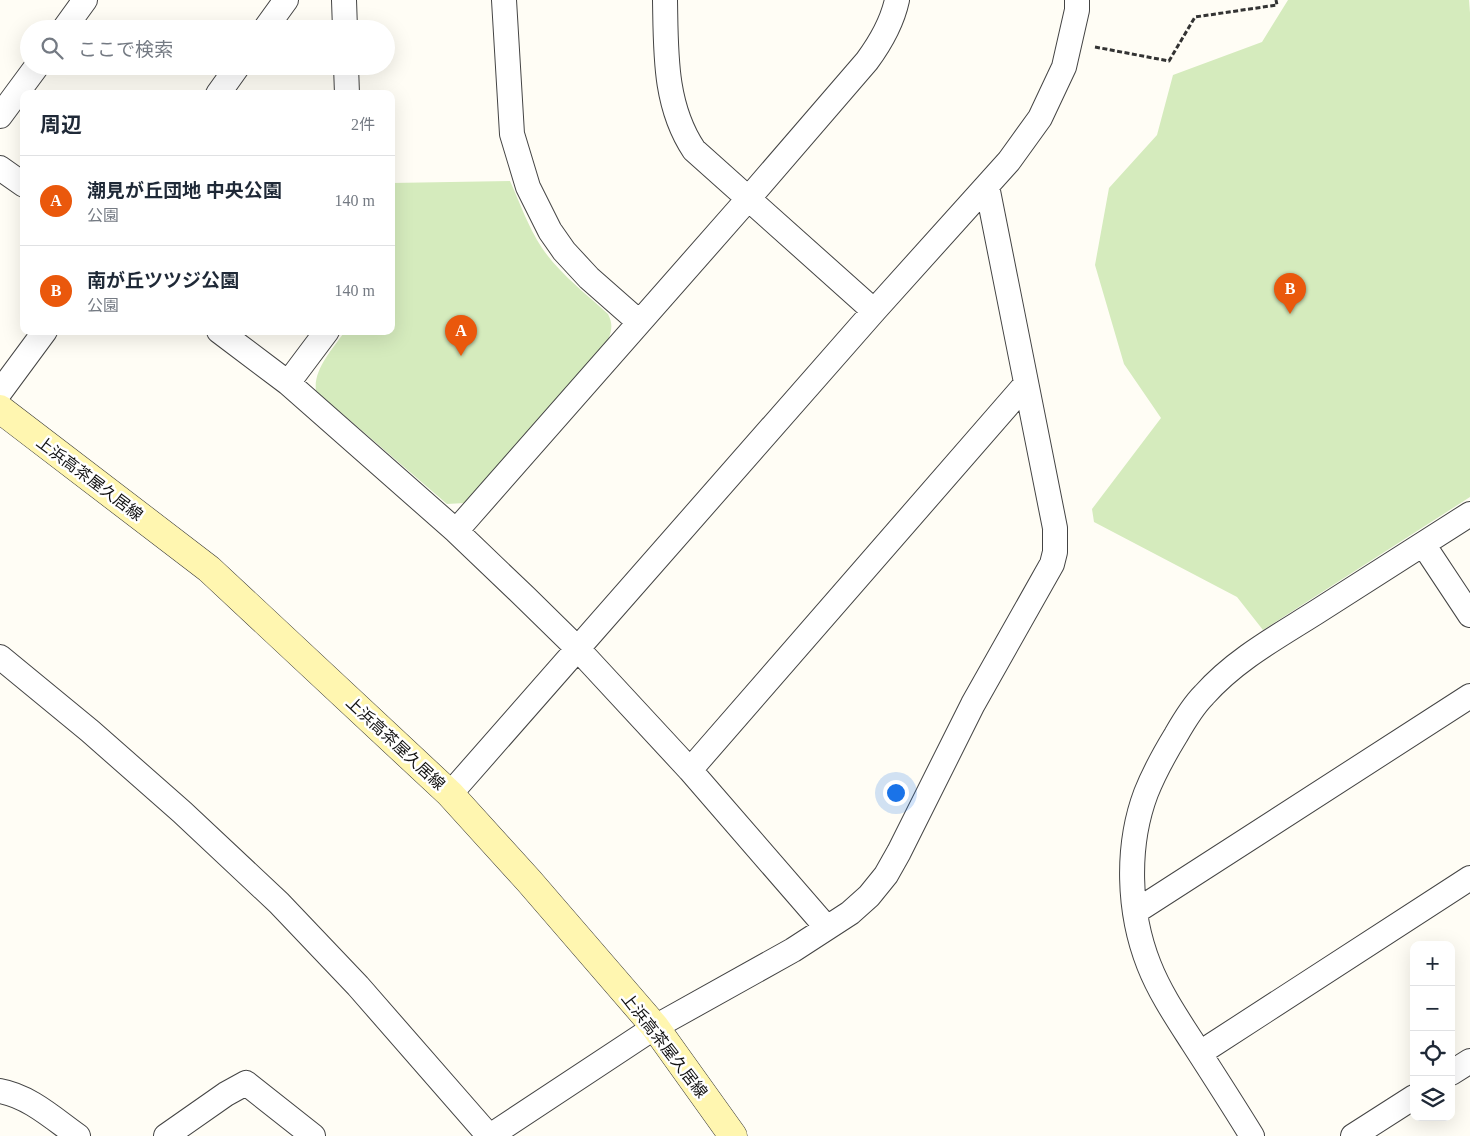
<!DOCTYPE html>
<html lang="ja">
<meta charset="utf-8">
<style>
:root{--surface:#fff;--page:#f6f6f7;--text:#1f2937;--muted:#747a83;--line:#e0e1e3;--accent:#ea580c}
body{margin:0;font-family:"Times New Roman","Noto Sans JP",serif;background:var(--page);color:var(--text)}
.controls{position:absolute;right:15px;bottom:15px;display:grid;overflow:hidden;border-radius:10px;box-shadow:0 5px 20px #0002}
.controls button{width:45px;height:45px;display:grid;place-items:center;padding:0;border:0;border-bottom:1px solid var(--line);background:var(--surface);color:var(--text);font:25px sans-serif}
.you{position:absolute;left:895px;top:792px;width:18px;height:18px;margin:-12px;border:4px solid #fff;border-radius:50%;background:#1a73e8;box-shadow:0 0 0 8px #1a73e833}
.badge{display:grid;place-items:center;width:32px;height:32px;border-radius:50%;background:var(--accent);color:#fff;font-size:16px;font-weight:700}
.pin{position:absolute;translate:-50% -41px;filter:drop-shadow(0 1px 2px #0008)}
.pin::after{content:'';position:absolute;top:26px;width:18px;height:15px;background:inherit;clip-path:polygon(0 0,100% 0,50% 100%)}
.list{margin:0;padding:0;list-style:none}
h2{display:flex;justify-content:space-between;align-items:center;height:65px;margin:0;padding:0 20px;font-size:21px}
h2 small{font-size:16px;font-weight:400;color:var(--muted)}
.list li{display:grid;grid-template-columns:32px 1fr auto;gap:15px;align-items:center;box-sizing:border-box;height:90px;padding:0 20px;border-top:1px solid var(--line)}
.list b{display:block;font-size:19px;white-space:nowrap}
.list p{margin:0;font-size:16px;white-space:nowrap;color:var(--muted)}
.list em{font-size:16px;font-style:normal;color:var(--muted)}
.icon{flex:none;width:28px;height:28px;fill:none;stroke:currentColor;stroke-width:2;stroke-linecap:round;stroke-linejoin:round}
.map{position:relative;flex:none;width:1470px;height:1136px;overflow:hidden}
.search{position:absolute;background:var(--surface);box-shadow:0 5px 20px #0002;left:20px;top:20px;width:375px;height:55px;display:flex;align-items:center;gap:12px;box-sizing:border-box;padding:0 18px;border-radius:28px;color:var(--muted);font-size:19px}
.panel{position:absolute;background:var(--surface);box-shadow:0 5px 20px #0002;left:20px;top:90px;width:375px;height:245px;border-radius:10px}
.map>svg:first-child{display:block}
</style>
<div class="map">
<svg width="1470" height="1136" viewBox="0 0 1470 1136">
<rect width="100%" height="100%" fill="#fffdf5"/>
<!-- green -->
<path fill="#d5ebbd" d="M1288,0H1469L1470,13V497L1263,630L1237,597L1094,522L1092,509L1161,418L1124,364L1095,265L1109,188L1157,135L1173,75L1262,42Z
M510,181C520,203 528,227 542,248C559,273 585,293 608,314C613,324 612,330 608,340L465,503L447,504L316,391C313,369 333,349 345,331H391V183Z"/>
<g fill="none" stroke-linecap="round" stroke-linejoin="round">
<defs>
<path id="minor" d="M344,0L345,29
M504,0L512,134L528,187L550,231L564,251L589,278L639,322
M665,0C666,52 664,105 694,150L874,311
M64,29L85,0
M265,29L286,0
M346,66L347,94
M218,94L238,66
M0,116L37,66
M0,168L24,185
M219,331L288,383L456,531L525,597L577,648L690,770L827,928
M288,383L327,331
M0,392L45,331
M456,531L748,199L867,61C881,42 892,23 897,0
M1423,544L1470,615
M0,657L90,731L182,812L279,903L358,986L489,1136
M690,770L1026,384
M450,794L874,311L1009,161L1040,118L1064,67L1077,10V0
M1135,912L1470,696
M1200,1053L1470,878
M1451,1073L1470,1061
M0,1091C29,1096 54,1119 78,1136
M166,1136L226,1094L246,1083L313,1136
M490,1136L655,1027L793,950L850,913L869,896L886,875L899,852L973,704L1052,564L1055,552V528L987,186
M1252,1136C1233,1105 1213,1074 1193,1043C1177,1018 1160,993 1149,965C1128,912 1126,846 1146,793C1154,773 1165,753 1176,735C1184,721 1193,706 1204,695C1235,660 1277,637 1315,613C1367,580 1419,547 1470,514
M1353,1136L1414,1097"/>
<path id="secondary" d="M0,409L209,569L450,794L529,881L655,1027L733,1136"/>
</defs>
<!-- minor casing -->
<use href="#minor" stroke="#444" stroke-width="26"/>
<!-- secondary casing -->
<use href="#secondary" stroke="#333" stroke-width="29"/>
<!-- path -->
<path stroke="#333" stroke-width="3" stroke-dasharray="5 2.5" stroke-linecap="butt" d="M1095,47L1169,61L1195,17L1277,5L1276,0"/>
<!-- minor -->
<use href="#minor" stroke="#fff" stroke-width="24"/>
<!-- secondary -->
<use href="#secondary" stroke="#fff6b0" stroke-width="28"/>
</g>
<g text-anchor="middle" stroke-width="5" stroke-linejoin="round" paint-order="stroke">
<!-- street labels -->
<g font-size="16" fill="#111" stroke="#fff">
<text transform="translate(90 478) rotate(37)" y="6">上浜高茶屋久居線</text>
<text transform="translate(396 743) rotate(43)" y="6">上浜高茶屋久居線</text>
<text transform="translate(665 1045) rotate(52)" y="6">上浜高茶屋久居線</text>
</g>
</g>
</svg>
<div class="controls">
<button>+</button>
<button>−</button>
<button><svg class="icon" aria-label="locate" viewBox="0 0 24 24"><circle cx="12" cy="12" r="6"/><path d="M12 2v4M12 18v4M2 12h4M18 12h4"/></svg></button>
<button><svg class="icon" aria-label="layers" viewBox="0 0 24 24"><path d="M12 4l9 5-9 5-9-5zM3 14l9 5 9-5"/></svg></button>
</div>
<div class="you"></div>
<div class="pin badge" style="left:461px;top:356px">A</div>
<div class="pin badge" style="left:1290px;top:314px">B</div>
<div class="search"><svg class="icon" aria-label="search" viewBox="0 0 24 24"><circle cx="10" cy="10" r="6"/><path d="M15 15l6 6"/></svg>ここで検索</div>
<section class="panel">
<h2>周辺<small>2件</small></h2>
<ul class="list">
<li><span class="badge">A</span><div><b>潮見が丘団地 中央公園</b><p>公園</p></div><em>140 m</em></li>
<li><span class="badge">B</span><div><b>南が丘ツツジ公園</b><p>公園</p></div><em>140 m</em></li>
</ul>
</section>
</div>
